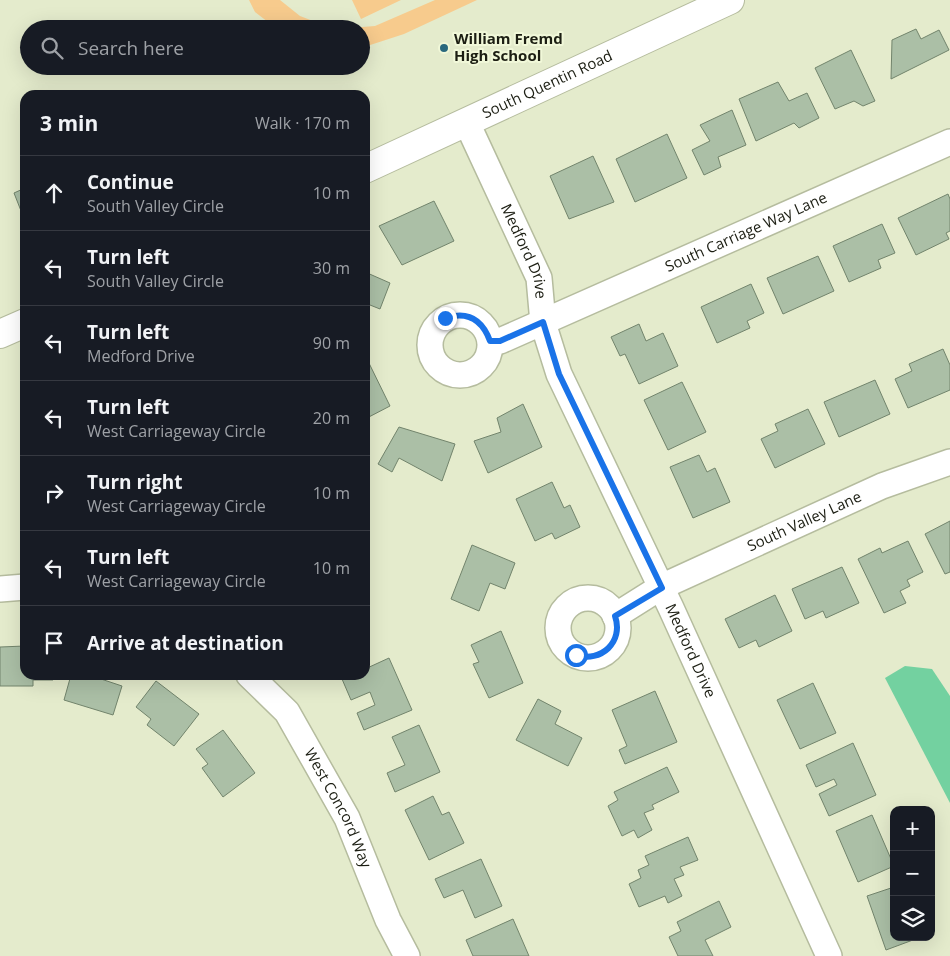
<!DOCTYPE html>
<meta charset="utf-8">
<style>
:root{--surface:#171b24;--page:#20242c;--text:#f1f3f6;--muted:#9ea1a6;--line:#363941}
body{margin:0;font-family:"Open Sans",sans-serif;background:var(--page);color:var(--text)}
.controls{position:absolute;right:15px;bottom:15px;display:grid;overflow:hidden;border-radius:10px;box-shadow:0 5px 20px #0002}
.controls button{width:45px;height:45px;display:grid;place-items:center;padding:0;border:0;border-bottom:1px solid var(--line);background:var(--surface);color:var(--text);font:25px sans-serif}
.stop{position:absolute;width:15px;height:15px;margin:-11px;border:4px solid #1a73e8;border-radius:50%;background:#fff}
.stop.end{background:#1a73e8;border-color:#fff;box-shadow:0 1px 5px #0008}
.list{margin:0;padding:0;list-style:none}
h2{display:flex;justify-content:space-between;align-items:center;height:65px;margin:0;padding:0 20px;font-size:21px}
h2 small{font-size:16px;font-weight:400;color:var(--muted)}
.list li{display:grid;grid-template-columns:32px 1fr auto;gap:15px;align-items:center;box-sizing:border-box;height:75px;padding:0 20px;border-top:1px solid var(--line)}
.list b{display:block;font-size:19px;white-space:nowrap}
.list p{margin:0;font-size:16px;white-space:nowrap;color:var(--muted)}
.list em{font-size:16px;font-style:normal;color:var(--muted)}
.icon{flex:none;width:28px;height:28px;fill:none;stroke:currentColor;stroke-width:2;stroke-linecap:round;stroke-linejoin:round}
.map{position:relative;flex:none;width:950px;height:956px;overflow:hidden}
.search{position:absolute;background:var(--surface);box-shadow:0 5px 20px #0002;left:20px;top:20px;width:350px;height:55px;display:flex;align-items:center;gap:12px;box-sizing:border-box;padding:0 18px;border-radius:28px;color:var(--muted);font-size:19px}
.panel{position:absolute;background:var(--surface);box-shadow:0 5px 20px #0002;left:20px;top:90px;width:350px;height:590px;border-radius:15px}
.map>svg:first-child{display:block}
</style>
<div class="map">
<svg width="950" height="956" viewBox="0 0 950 956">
<rect width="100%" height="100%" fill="#e4ebcc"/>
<!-- green -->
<path fill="#f7cb8d" d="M249,0H280L300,16L326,26L350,28L375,26L435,0H477L404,34L361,48V29H277L255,12Z
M352,0H401L361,19Z"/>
<!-- water -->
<path fill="#73d1a0" d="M905,666L932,669L950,696V803L885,678Z"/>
<!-- building -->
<path fill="#abbfa6" stroke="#72846c" d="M916,29L921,39L939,30L949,50L891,79L892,40Z
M851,50L875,101L863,106L854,101L835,109L815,68Z
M778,82L789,101L807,93L819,118L799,128L794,123L756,141L739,99Z
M732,110L746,145L718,157L721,167L704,175L692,150L710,141L700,125Z
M667,134L687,178L635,202L616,159Z
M593,156L614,202L569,219L550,176Z
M25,188V221L14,193Z
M948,194L950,199V231L946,233L949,239L916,255L898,218Z
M434,201L454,241L402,265L379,226Z
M882,224L895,253L878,260L881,268L849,282L833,246Z
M818,256L834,291L783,314L767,278Z
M365,272L390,283L380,309L365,303Z
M751,284L764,313L747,321L750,328L717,343L701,307Z
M639,324L646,341L663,333L678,366L639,384L625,354L620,356L611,337Z
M943,349L950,365V390L908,408L895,379L912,371L909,364Z
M365,355L390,406L365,419Z
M875,380L890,414L839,437L824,402Z
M682,382L706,432L668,450L644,400Z
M523,404L542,447L488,473L474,441L501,432L497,418Z
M808,409L825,444L775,468L761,439L778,431L775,424Z
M399,427L455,444L442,481L399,458L392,472L378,464Z
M699,455L707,472L715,468L730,502L693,518L670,467Z
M552,482L564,508L570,505L580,527L555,539L552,533L535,541L516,499Z
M950,521V572L945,574L925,534Z
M908,541L923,572L907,580L910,586L900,591L906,603L884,613L858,559L880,548L882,553Z
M472,545L515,563L505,589L490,583L479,611L451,599Z
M842,567L859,603L826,618L823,611L805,619L792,589Z
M775,595L792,631L759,647L756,640L739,648L725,619Z
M501,631L523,683L489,698L473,664L479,662L471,645Z
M25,646V675H53V680H33V686H0V647Z
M389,658L412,710L364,730L357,713L375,705L370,692L351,700L342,679L350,675H365V669Z
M71,675H89L122,686L113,715L64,700Z
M156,681L199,714L174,746L147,725L151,719L136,707Z
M813,683L836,733L800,749L777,700Z
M655,691L677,742L625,764L619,750L627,746L612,710Z
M538,699L561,711L555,724L582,738L568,766L516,740Z
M419,725L440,772L395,792L387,773L405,765L392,737Z
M223,730L255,773L223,797L202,768L208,764L196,749Z
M853,743L876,795L829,816L819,794L837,785L834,779L816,787L806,765Z
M667,767L679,792L652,805L654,809L644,813L652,830L638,838L634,830L622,836L608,806L618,800L614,792Z
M433,796L442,815L449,812L464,843L429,860L405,810Z
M872,815L894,866L858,882L836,831Z
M688,837L698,860L680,867L684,875L674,879L682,896L668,903L665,896L639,907L629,884L641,878L638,870L649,865L645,856Z
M481,859L502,906L475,918L463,890L444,898L435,879Z
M894,887V937H921L886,950L867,896Z
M719,901L731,927L705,940L713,956H678L669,937L681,931L677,922Z
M513,919L529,956H473L466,940Z"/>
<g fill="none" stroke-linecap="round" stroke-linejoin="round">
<defs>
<g id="minor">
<path id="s1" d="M467,123L539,278L543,323L559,374L671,608L829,956"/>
<circle cx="460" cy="345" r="30"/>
<path id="s2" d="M490,341H500L950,142"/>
<path d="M0,589L25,587"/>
<circle cx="588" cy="628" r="30"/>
<path id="s3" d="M615,616L661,587L882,486L950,462"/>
<path id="s4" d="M249,675L287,712L347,818L388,920L407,956"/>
</g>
<g id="secondary">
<path id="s5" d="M365,169L730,0"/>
<path d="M0,334L25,323"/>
</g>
</defs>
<!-- minor casing -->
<use href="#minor" stroke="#b5bc9e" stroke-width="28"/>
<!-- secondary casing -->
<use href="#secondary" stroke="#b5bc9e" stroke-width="30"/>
<!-- minor -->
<use href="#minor" stroke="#fff" stroke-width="25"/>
<!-- secondary -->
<use href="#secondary" stroke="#fff" stroke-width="28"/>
</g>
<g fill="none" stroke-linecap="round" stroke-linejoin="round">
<!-- route -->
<path stroke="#1a73e8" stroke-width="6" d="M445,318C467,311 482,319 490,341H500L543,322L559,374L662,588L615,616C624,642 601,663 576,655"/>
</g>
<!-- markers -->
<circle fill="#29687d" stroke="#f1f8d9" stroke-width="2" cx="444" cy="48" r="5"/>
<g text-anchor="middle" stroke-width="4" stroke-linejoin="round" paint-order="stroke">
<!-- poi labels -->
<g font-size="15" font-weight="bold" fill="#1c1e13" stroke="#f1f8d9" text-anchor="start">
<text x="454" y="44">William Fremd<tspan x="454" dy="17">High School</tspan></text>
</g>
<!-- street labels -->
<g font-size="15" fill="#1c1e13" stroke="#f1f8d9">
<text dy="5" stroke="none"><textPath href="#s5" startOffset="201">South Quentin Road</textPath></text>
<text dy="5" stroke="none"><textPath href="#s2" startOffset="279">South Carriage Way Lane</textPath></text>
<text dy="5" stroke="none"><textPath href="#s1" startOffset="141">Medford Drive</textPath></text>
<text dy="5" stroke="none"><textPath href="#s3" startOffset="212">South Valley Lane</textPath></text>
<text dy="5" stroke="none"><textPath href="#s1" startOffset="576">Medford Drive</textPath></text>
<text dy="5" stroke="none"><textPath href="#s4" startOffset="162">West Concord Way</textPath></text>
</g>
</g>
</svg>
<div class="controls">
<button>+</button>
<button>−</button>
<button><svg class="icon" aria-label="layers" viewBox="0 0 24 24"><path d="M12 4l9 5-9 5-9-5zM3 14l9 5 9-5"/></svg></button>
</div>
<div class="stop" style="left:576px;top:655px"></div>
<div class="stop end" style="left:445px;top:318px"></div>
<div class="search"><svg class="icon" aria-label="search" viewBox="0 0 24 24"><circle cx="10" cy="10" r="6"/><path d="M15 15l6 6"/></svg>Search here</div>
<section class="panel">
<h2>3 min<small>Walk · 170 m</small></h2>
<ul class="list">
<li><svg class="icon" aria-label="ahead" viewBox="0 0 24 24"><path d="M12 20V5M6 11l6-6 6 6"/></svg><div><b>Continue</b><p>South Valley Circle</p></div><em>10 m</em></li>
<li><svg class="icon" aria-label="left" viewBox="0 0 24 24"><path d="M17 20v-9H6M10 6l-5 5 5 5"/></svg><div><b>Turn left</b><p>South Valley Circle</p></div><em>30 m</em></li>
<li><svg class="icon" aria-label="left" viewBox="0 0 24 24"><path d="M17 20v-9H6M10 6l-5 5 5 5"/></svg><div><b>Turn left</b><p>Medford Drive</p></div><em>90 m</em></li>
<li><svg class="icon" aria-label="left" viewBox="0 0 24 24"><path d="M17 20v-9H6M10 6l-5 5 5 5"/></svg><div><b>Turn left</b><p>West Carriageway Circle</p></div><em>20 m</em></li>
<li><svg class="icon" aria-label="right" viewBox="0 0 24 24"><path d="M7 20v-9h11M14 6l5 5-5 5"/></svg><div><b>Turn right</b><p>West Carriageway Circle</p></div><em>10 m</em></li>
<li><svg class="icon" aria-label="left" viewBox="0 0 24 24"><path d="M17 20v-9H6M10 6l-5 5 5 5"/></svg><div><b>Turn left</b><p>West Carriageway Circle</p></div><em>10 m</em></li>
<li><svg class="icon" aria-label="arrive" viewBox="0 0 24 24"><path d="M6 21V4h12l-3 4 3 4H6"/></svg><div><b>Arrive at destination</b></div></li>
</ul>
</section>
</div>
